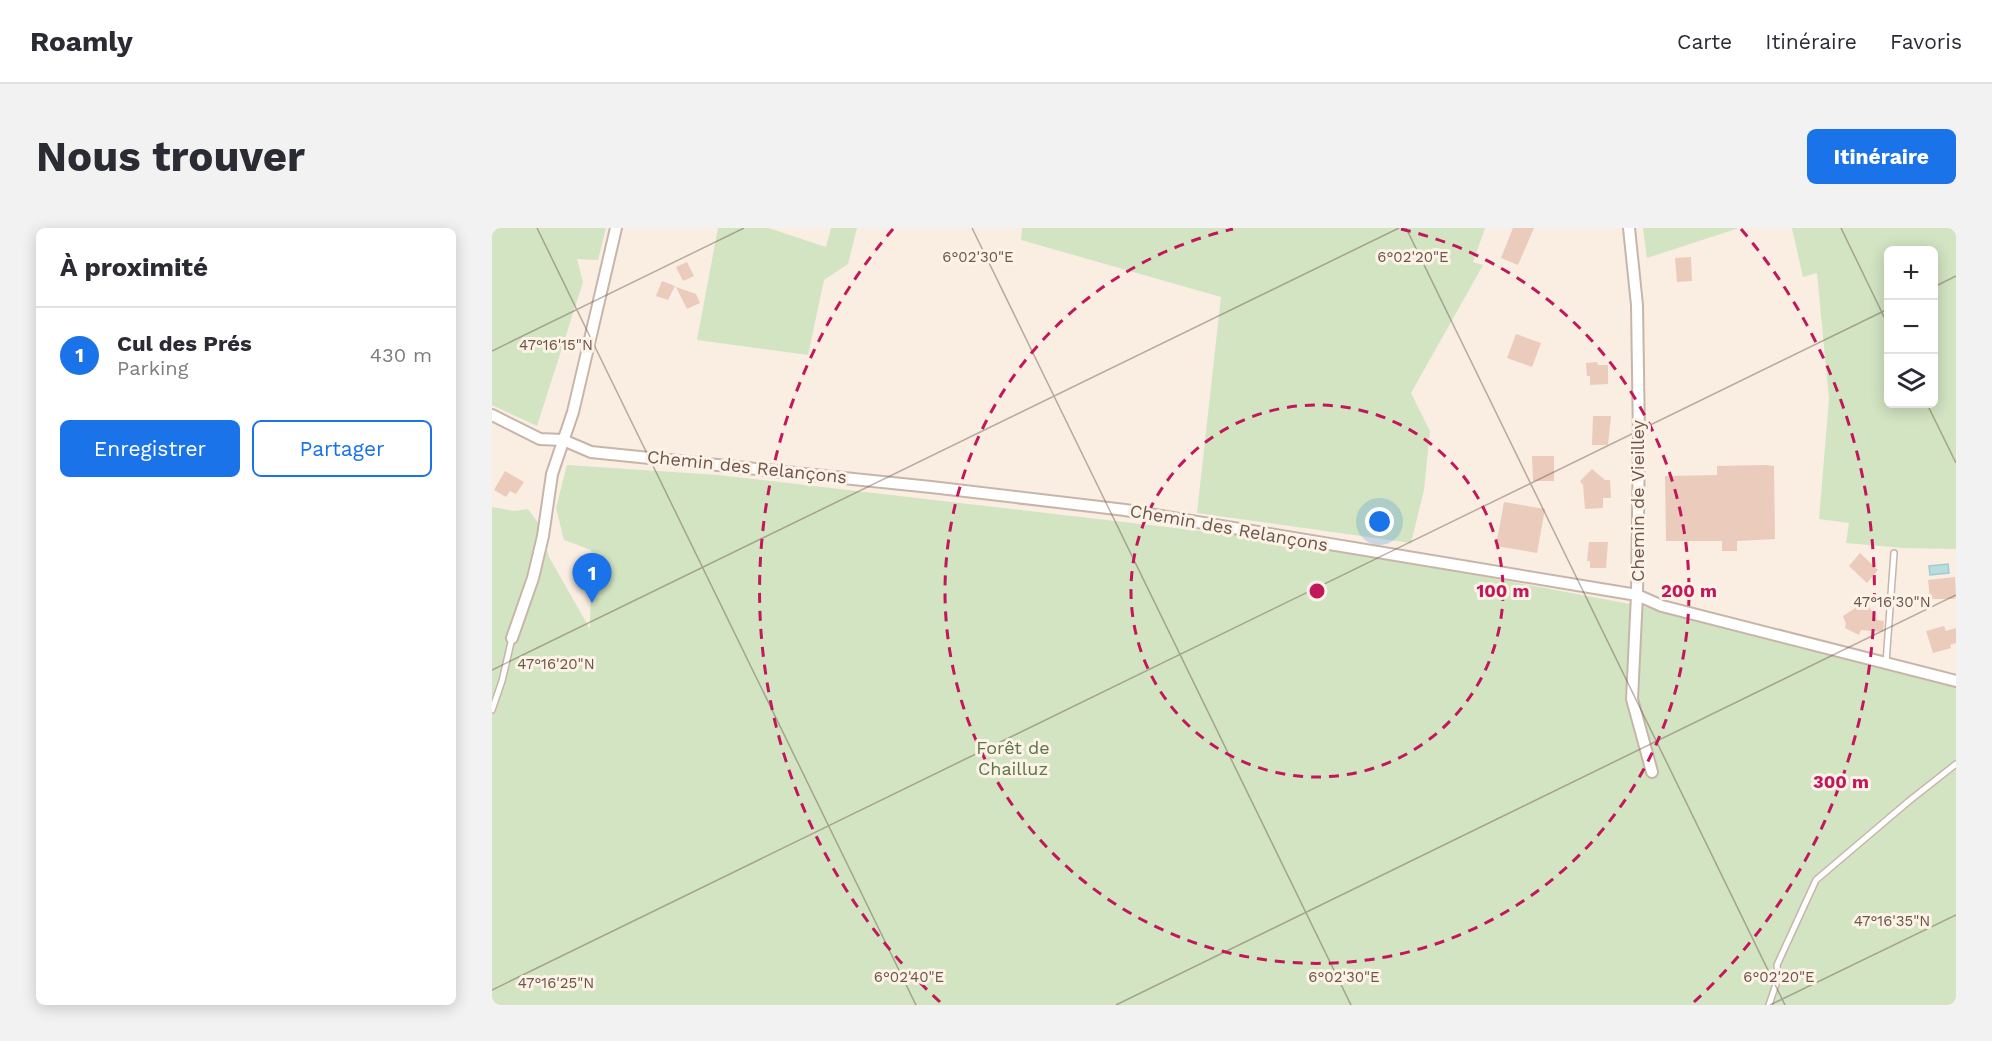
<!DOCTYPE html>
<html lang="fr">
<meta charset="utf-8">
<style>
:root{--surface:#fff;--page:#f2f2f3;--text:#2b2b33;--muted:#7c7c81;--line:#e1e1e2;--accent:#1a73e8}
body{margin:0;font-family:"Work Sans",sans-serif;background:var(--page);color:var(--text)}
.controls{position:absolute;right:18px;top:18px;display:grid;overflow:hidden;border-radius:9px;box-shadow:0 3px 15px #0003}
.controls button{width:54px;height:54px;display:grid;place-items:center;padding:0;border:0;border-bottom:2px solid var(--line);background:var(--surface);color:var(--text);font:30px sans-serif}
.you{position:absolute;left:888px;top:294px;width:21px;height:21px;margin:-15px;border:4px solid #fff;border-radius:50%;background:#1a73e8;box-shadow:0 0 0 9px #1a73e833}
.badge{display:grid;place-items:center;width:39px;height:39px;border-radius:50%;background:var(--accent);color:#fff;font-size:20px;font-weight:700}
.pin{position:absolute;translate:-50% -50px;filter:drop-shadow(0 2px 3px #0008)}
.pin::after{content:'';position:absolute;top:32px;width:21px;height:18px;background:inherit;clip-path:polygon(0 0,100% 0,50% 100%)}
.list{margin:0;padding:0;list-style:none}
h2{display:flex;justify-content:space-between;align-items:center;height:78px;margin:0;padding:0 24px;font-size:26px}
h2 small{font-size:20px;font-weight:400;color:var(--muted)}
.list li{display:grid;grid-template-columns:39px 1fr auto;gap:18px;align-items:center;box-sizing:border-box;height:96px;padding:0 24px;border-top:2px solid var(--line)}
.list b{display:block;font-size:22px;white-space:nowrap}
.list p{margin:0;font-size:20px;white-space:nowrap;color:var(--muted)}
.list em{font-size:20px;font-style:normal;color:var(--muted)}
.actions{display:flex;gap:12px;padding:18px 24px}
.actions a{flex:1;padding:14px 0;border:2px solid var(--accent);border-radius:9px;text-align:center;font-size:21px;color:var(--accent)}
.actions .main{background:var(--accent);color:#fff}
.icon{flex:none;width:33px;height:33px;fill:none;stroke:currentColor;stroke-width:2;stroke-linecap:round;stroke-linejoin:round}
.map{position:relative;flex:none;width:1464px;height:777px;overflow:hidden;border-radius:9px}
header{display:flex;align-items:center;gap:36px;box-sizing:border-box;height:84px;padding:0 30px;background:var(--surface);border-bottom:2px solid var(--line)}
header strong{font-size:28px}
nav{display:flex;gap:33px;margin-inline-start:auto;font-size:21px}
.intro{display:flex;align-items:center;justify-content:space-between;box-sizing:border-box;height:144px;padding:0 36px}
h1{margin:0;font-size:42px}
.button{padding:15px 27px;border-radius:9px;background:var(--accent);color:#fff;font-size:21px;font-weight:700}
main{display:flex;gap:36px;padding:0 36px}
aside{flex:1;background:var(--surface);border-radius:9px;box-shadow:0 3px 15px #0003}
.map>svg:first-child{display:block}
</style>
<header>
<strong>Roamly</strong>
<nav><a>Carte</a><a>Itinéraire</a><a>Favoris</a></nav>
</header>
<div class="intro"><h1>Nous trouver</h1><a class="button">Itinéraire</a></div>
<main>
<aside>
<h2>À proximité<small></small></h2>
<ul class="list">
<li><span class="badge">1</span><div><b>Cul des Prés</b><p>Parking</p></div><em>430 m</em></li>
</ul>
<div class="actions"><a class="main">Enregistrer</a><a>Partager</a></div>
</aside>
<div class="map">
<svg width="1464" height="777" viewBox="0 0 1464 777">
<rect width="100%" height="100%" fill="#f9eee1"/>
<!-- green -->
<path fill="#d2e4c2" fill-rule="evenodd" d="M0,0H114L106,32L85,31L91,54L45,198L0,177Z
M226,0H276L334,19L339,0H365L356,36L332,52L316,127L205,112Z
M530,0H993L981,34L991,37L919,165L938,203L932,262L919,315L705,285L729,69L529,12Z
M1151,0H1247L1155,30Z
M1300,0H1464V321L1411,320L1354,315L1357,295L1327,291L1337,171L1325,45L1311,49ZM1396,22H1442V176H1396Z
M75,237L226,247L820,316L1159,380L1315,418L1464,459V777H0V279L22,283L36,281L47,296L57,329L98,401L99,322L72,312L64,280Z"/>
<!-- water -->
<path fill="#b8dcdf" stroke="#a0ccd0" stroke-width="1.5" d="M1456,336L1457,345L1438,347L1437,338Z"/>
<!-- building -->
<path fill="#ebcbbc" d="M1021,0H1042L1026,37L1009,30Z
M1199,29L1200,53L1185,54L1183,30Z
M195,34L202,48L191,53L184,39Z
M170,53L183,58L176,72L164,68Z
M184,59L204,66L208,75L195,81Z
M1024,106L1049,115L1040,139L1015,130Z
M1105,134L1106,137H1116V156L1098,157V148H1095L1094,135Z
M1101,188H1119L1116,217H1100Z
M1040,228H1062V253H1041Z
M1273,237L1282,238L1283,311L1245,313V323H1230V313H1174L1173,248L1225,247V238Z
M1100,241L1113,252H1118L1119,270H1111V280L1093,281L1091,257L1088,253Z
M13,243L32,254L24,266L18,263L14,269L2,262Z
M1012,274L1053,281L1045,325L1004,318Z
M1097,314H1116L1114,340H1098V333H1095Z
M1368,325L1386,342L1375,355L1357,338Z
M1463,349L1464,369L1462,371H1438L1436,352Z
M1374,373L1385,392L1392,393L1391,404L1369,402L1367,407L1353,400L1354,396L1351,388Z
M1452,398L1454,403L1464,400V415L1458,417L1459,420L1441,425L1434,403Z"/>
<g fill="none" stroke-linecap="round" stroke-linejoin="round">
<defs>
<path id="lane" d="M1394,435L1402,325
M0,482L10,453L20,410
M1277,777L1286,750L1285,737L1324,652L1417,573L1464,536"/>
<path id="street" d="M1137,0L1145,77L1147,211L1145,367L1140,471L1160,544
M0,187L48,211L71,212L99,224L439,259L633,282L1145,367L1170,378L1464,453
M20,410L41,350L51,308L60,246L81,184L124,0"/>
</defs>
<!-- lane casing -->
<use href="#lane" stroke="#c8b5aa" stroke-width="8"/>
<!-- street casing -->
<use href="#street" stroke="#c8b5aa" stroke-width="14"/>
<!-- lane -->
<use href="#lane" stroke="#fff" stroke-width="5"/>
<!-- street -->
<use href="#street" stroke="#fff" stroke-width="10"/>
</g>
<!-- ticks -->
<path fill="none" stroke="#6d554b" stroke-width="1.5" stroke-opacity="0.45" d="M45,0L424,777M480,0L859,777M914,0L1293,777M1349,0L1396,97M1442,59L1464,48M0,123L252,0M1435,176L1464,235M0,442L907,0M0,762L1396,81M624,777L1464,367M1278,777L1464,687"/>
<!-- distance rings -->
<g fill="none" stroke="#c2185b" stroke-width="3" stroke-dasharray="10 8">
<circle cx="825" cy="363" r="186"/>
<path d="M909 1A372 372 0 1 1 741 1"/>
<path d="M448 774A558 558 0 0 1 401 1M1249 1A558 558 0 0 1 1202 774"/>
</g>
<g text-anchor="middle" stroke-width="6" stroke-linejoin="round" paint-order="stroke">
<!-- street labels -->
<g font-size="18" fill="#6d554b" stroke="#fcf2e6">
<text transform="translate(255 239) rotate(6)" y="6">Chemin des Relançons</text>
<text transform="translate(1146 273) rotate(-90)" y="6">Chemin de Vieilley</text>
<text transform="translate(737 300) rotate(10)" y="6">Chemin des Relançons</text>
</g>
<!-- park labels -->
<g font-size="18" fill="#597748" stroke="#fcf2e6">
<text x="521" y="526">Forêt de<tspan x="521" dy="21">Chailluz</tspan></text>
</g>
</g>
<g font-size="15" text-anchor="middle" fill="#6d554b" stroke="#fcf2e6" stroke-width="6" stroke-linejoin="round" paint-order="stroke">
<text x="486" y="34">6°02'30"E</text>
<text x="921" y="34">6°02'20"E</text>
<text x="64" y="122">47°16'15"N</text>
<text x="1400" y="379">47°16'30"N</text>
<text x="64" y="441">47°16'20"N</text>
<text x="1400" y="698">47°16'35"N</text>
<text x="417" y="754">6°02'40"E</text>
<text x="852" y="754">6°02'30"E</text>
<text x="1287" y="754">6°02'20"E</text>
<text x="64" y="760">47°16'25"N</text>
</g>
<circle cx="825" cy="363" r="9" fill="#c2185b" stroke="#fcf2e6" stroke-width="3"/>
<g font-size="18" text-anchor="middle" font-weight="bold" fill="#c2185b" stroke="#fcf2e6" stroke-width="6" stroke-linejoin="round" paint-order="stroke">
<text x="1011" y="369">100 m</text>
<text x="1197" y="369">200 m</text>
<text x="1349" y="560">300 m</text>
</g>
</svg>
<div class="controls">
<button>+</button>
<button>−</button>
<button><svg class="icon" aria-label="layers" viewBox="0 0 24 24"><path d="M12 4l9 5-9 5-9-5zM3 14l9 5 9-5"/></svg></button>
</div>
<div class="you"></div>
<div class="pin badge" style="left:100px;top:375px">1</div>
</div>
</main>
